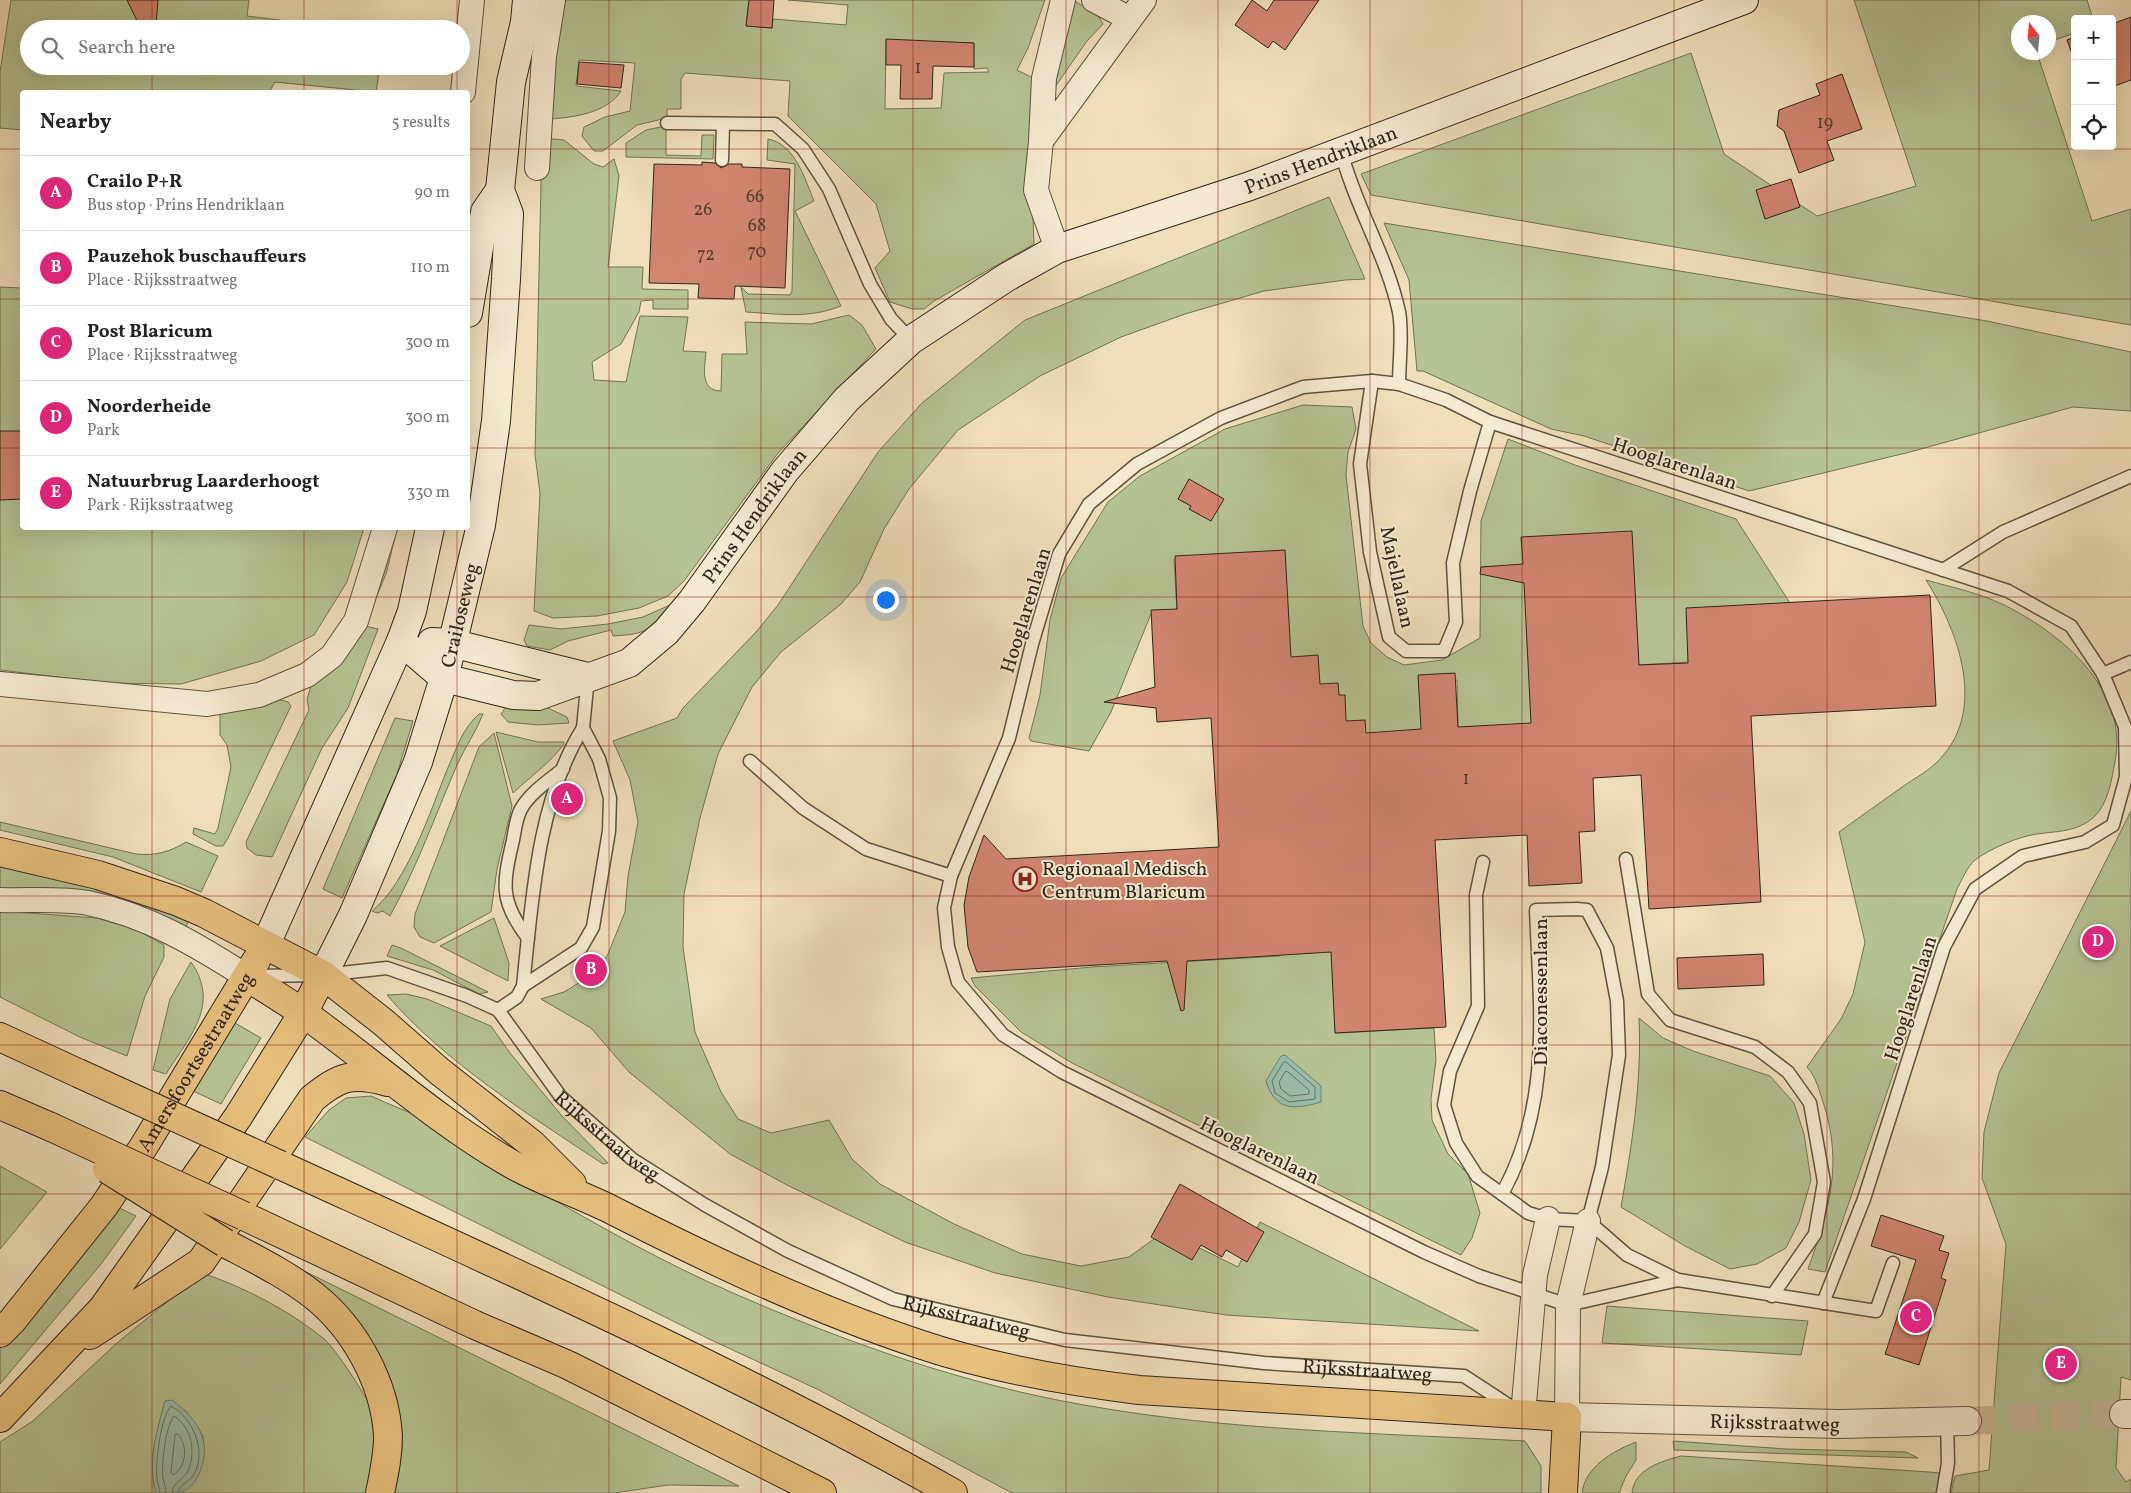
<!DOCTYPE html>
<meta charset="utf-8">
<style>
:root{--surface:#fff;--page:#f6f6f6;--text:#222;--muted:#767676;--line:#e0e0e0;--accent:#db2777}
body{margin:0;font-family:Vollkorn,serif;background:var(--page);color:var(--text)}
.controls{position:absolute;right:15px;top:15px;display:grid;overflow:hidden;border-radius:5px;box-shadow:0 5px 20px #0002}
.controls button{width:45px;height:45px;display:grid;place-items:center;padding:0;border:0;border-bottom:1px solid var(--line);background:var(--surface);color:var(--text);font:25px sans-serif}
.compass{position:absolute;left:2011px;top:15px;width:45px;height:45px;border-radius:50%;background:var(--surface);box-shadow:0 5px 20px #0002;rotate:344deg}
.you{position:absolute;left:885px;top:599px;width:18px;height:18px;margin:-12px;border:4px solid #fff;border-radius:50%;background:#1a73e8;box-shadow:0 0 0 8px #1a73e833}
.badge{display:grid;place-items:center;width:32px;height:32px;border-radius:50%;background:var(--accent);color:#fff;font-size:16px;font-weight:700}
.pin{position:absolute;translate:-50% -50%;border:2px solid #fff;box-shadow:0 1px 5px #0006}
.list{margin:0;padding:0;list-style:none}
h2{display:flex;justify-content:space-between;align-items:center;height:65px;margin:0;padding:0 20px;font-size:21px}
h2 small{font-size:16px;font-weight:400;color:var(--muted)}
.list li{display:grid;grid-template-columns:32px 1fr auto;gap:15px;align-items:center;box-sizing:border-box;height:75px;padding:0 20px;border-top:1px solid var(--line)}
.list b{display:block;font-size:19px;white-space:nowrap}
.list p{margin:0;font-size:16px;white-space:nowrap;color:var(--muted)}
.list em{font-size:16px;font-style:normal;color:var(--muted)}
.icon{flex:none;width:28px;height:28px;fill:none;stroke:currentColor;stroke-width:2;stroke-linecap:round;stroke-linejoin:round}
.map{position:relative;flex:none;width:2131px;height:1493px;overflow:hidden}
.search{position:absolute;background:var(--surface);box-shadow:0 5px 20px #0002;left:20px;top:20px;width:450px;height:55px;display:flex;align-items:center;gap:12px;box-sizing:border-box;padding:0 18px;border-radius:28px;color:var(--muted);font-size:19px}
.panel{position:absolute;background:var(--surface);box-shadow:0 5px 20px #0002;left:20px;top:90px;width:450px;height:440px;border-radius:5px}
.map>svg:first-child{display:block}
</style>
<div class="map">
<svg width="2131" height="1493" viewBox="0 0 2131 1493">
<rect width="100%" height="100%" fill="#efe0bb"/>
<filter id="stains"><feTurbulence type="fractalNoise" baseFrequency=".004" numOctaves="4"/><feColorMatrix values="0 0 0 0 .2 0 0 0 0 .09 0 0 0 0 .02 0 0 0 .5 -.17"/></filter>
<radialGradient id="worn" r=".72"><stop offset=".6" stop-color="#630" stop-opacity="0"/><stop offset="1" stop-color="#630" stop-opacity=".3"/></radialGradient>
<!-- green -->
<path fill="#b6c392" stroke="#727456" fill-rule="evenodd" d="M11,0H249L247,16L350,29H29V66H380L376,92L275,82L269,92H22V130L0,128V72Z
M560,0H749L746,26L772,28L773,19L846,25L848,5L788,0H1045L1028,48L1017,70L1037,80L1032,195L1034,244L934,301L924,309H912L890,302L875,268L890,251L876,204L788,116L790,81L685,73L681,79V109H667V118L637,125L603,151H594L582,136L584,127L605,117L630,111L635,63L579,60L576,86L621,91C607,113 575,117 551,119ZM886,40L974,43V69L987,68L989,72L944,73L941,108L885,109Z
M1854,0H2087L2093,19H2075V33L2049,42L2048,22H2018V52L2037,53L2092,221L2131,209V325L1371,195L1361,174L1691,53L1724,154L1817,216L1916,186Z
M1075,1L1098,16L1103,24L1087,41L1055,87L1050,76L1070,2Z
M666,126V155L701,156L702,135H714L713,159L626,157V143L646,130Z
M542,138L564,140L594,164L603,167L614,159L619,176L608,267H643L642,289L688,290V309H653V300L641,301L639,312L621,344L592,362L594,380L626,382L640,316L688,317L683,351L706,352C705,366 699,391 721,391L722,354H747L745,322L811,324L849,315L862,325L876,349L778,453L684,581L668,596L639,608L597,616L553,618L534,611L540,493L535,455Z
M768,139C795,144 805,179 814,201L795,211L841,306C808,319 780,314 746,312L741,287L748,294L790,295L792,291L795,164L767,160Z
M1329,197L1365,279L1345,280L1264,291L1185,314L1121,337L1040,376L958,430L909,489L884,529L860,582L841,604L781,652L752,687L718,754L700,818L684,894L683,947L695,1032L721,1092L738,1119L771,1133L829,1120L852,1159L880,1184L954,1224L1022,1254L1081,1266L1129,1257L1165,1231L1238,1267L1260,1222L1479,1331L1226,1315L1108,1297L995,1273L905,1242L787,1185L730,1154L629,1072L591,1028L541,999L564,992L590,976L600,966L608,954L625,912L628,876L638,822L630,780L613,741L677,718L683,708L757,631L778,605L878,452L922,403L1025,320Z
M1384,223L1987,321L2131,352V411L2073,407L1910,452L1749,491L1584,436L1551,429L1423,371H1417L1409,280Z
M0,287L22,288V528H364L347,582L314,635L261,661L181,684L108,683L0,670Z
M1303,405L1352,407L1356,429L1348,452L1346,475L1363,626L1371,643L1387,657L1404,665L1442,660L1480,638L1481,521L1508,439L1575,465L1736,519L1790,603L1690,662L1638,665L1534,724L1458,729L1457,680L1419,684L1422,733L1377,788L1290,658L1284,553L1174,559L1177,612L1151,614L1111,712L1089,751L1031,741L1029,738L1040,695L1050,620L1061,578L1108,502L1140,476L1225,429Z
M393,528H397L387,571L365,626L378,629L348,708L322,748L273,855L272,857L256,855L247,848L246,842L309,710L307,699L311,686Z
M1926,580C1951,587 1979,593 2002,604C2060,632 2129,689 2115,761C2112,779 2108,804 2094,817C2077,832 2058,831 2037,834C2020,836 1989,849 1975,860C1967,867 1962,880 1957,889L1825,1272L1808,1269C1829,1210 1843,1166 1824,1105C1819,1091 1817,1078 1807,1067L1841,1019L1853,994L1865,942L1839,832C1861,816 1883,801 1905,785C1915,778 1927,772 1936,763C1989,713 1959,632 1926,580Z
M670,605C648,631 648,634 613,636L611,630L568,641L550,650L527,646L524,640L529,625L561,629L608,624L643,617Z
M281,700L288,702L291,706L228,838L223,846H216L193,834L194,828L215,834L218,828L231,767L227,745L220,735V714Z
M506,707H546L567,717L569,723L538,725L508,722L501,714Z
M479,714H483C476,732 465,747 457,765C435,816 417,867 390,916L383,911L377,913L372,911C407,883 430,812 447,770C456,750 462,729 479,714Z
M395,718L413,721L397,774L342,898L323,889Z
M496,732L538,742H564V744C550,763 530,777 513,793Z
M494,733L512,806L497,869L491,912L434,943L420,937L414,927L415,914L479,747Z
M2131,811V1380L2121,1377L2116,1468L2126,1482L2131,1479V1493H1951L1955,1476L1989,1470L2006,1244L1982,1178L1984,1132L1999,1073Z
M0,822L136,854C155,856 170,852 186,842L218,856L201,892L113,857L0,830Z
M0,863L56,873L190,918L185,929L0,889Z
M0,911L97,918L137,930L164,945V957L145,996L127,1056L82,1038L0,997Z
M494,918L509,963L508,981L440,946Z
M1330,925L1337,1033L1434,1028L1436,1060L1431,1099L1432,1120L1448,1154L1468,1174L1480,1213L1472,1238L1461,1255L1072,1063L1021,1032L975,986L971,978L1092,967L1280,956L1279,928Z
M392,945L401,948L488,992L479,994L433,970L387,956Z
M191,962C221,1005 189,1037 166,1074L153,1070L170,999Z
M406,994L427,999L491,1026L510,1053L562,1116L608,1163L603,1164C531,1116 444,1062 387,995Z
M1639,1018L1663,1038L1693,1051L1770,1076L1794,1103L1804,1134L1811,1180L1799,1222L1786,1248L1757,1264L1730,1269L1685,1246L1621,1207C1632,1144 1642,1082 1639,1018Z
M235,1023L261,1038L221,1104L191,1090Z
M371,1096C390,1105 410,1112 428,1121C463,1141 496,1166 532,1187C597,1225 664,1263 733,1293C845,1342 963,1384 1084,1405C1229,1431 1378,1433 1525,1441L1541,1466V1493H1012L819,1390L709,1339L305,1137L329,1110L346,1098Z
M0,1166L47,1192L0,1249Z
M109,1203L136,1216L101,1264L0,1384V1337Z
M286,1262L739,1486L668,1485L614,1493H393L402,1447L392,1392Z
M202,1273C244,1287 288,1310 323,1338C334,1346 369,1400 374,1414C382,1434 374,1473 369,1493H180L185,1490L204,1455L203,1436L186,1411L165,1401C157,1432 147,1462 156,1493H0V1442L33,1421L117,1343Z
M1607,1306L1808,1321L1801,1355L1602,1343Z
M1673,1441L1786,1449L1906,1452L1918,1458L1674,1450Z
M1636,1442V1460L1626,1476L1619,1493H1582C1585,1467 1613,1451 1636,1442Z
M1681,1456L1929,1472L1940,1473L1936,1493H1632C1634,1469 1662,1461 1681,1456Z"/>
<!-- water -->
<path fill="#9bbeab" stroke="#6f8171" d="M1285,1055L1321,1086V1102C1294,1110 1275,1111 1266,1081L1281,1056Z
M172,1400C184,1409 197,1421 202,1436C209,1453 200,1488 179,1493C172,1493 163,1493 156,1493C147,1462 157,1431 165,1401Z"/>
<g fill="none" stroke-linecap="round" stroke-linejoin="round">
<!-- shore -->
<path stroke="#647262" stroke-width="1" d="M1286,1062L1315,1087V1099L1289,1102L1275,1093L1272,1081L1283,1063Z
M1288,1072L1309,1090V1094L1290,1096L1281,1089L1279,1082L1285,1072Z
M178,1434C188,1446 187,1466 173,1475L171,1472L175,1435Z
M160,1493C160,1488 157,1483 157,1478C155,1463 161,1416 171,1406C193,1418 208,1452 193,1476C188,1483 179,1484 178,1493
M166,1493C166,1488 164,1483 163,1478C161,1465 166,1425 174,1416C192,1427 196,1453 188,1471C184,1480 173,1481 172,1493"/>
</g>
<!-- building -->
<path fill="#d2856f" stroke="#2e251a" d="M127,0H158L156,26L139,25Z
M749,0H774L772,28L746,26Z
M1252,0L1267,11L1274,0H1319L1285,50L1273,41L1268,48L1235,25Z
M2131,17V80L2112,87V24Z
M2075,37V62L2067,40Z
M886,39L974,43V67L933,66L932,99H900L901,65H886Z
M579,62L624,65L621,88L577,84Z
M1842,74L1862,129L1827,141L1834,160L1799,173L1784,131L1777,126L1779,110L1820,95L1816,84Z
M702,162L715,163L721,168L729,164H742V167L790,169L785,288L735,286L734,299L698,298L699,284L649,283L654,164L702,165Z
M1791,179L1800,207L1765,219L1756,190Z
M0,431H22V499L0,500Z
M1189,479L1224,499L1211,521L1189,509L1191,506L1178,499Z
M1632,531L1639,665L1688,663L1686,608L1930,595L1936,706L1751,716L1761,902L1649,909L1641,775L1593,778L1595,831L1579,832L1582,883L1529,886L1527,835L1435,840L1446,1027L1335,1033L1331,952L1187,961L1184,1010L1181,1011L1167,961L977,972L968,947L964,905L969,877L984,835L1006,859L1219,847L1211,718L1157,722L1156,708L1104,702L1155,687L1151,610L1177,609L1175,556L1285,550L1291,657L1318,655L1320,684L1338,683L1339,695H1345L1346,721L1365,720L1366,733L1421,729L1418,675L1455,673L1458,727L1531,723L1524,583L1480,574L1481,567L1523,564L1521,537Z
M1763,954L1764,985L1678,989L1677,958Z
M1180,1184L1264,1232L1247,1262L1226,1250L1222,1257L1201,1245L1192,1260L1151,1237Z
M1881,1215L1944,1236L1939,1250L1949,1253L1941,1278L1946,1280L1919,1365L1885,1354L1916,1260L1871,1246Z"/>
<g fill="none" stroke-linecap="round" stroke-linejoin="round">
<!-- tertiary-tunnel -->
<path stroke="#c8bb9b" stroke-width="28" stroke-dasharray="28 14" stroke-linecap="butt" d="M1967,1421L2124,1414"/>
<defs>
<g id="service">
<path d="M667,123L775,124L803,149L829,189L870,284L891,319L911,340"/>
<path d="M1341,151C1355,206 1387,256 1399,312C1403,332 1399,363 1399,384"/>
<path d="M722,160L723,124"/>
<path d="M1372,381L1360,464L1370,552L1389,637L1406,651H1444L1456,622L1453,563L1470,491L1490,422"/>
<path d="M1943,570L2003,532L2131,476"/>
<path d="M2103,674L2131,662"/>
<path d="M750,761L803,808L866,849L951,876"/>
<path d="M1626,859L1648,994L1670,1020L1755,1047L1788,1072L1810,1103L1824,1182L1815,1234L1772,1296"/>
<path d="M1483,862L1476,895L1478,1006L1450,1071L1444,1105L1456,1143L1477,1176L1502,1194"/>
<path d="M1577,909L1587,910L1607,948L1617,1001L1619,1055L1602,1167L1588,1221L1548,1219L1528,1213L1502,1194C1552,1103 1540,1010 1536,910Z"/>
<path d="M528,938C499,901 503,883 513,840C515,830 516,818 521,809C530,793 548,781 563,769"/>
<path id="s1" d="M255,976L323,975L387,968L467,996L498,1010L561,1097L632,1159L705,1205L788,1251L893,1299L1065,1340L1264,1363L1464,1376L1513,1408"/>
<path d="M523,986L581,948L593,927L609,831L610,798L599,759L583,728L588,677"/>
<path d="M498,1010L517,997L523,986C532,902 537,801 583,728"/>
<path d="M1588,1221L1627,1255L1678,1280L1876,1311L1893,1263"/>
<path d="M1678,1280L1568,1305L1479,1276L1424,1252L1062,1072L1003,1035L958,982L948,947L944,908L951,876L1009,738L1032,644L1059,554L1089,504L1137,464L1221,418L1303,387L1372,381L1399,384L1446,400L1490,422L2008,591L2071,626L2103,674L2125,727L2126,777L2113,825L2085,842L2023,856L1975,889L1944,947L1864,1199L1823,1303"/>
<path d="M1943,1493L1948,1463L1947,1421"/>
</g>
<path id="minor" d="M1094,0L1130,19
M463,92L472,0
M1041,141L1044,78L1063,0
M537,168L544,56L553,0
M1057,249L1036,190L1041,141L1144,0
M0,684L207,704L259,695L307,675L332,656L356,621L385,528
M0,900C29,901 60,898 88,903C147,915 197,945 247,977
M1523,1415L1535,1275L1548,1219
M1567,1417L1568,1305L1588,1221"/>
<g id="tertiary">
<path d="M2124,1414H2131"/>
<path id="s2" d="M1567,1417L1839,1424L1967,1421"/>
</g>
<g id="secondary">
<path d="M468,313L485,212L500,190"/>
<path id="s3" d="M401,641L444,678L513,695L538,696L629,663L666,632L692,601L785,471L847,399L911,340L1007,277L1057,249L1250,186L1744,0"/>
<path d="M432,642L451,643L588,677"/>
<path d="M266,944L401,641L412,611L430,528"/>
<path id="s4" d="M323,975L353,915L418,762L444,678L481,525L496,421L506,279L509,214L500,190L511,82L525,22L527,0"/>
</g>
<g id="primary">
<path d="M0,852L98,875L176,901L204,913L323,975L383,1022L439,1071L532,1144L572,1184"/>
<path d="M247,977C265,988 284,1000 302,1012C371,1061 434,1119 508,1162C539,1180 575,1192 608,1208C708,1259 811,1308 919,1344C990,1368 1065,1381 1139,1390L1567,1417"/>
<path id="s5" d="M0,1333L12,1321L104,1206L144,1146L256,961"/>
<path d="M90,1335L201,1262L312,1099C339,1076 353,1072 388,1082"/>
<path d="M0,1418L103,1308L238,1117L303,1013L323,975"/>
</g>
<path id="motorway" d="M0,1037L78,1073
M0,1105L51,1127
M280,1165C507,1269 736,1371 953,1493
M244,1216L475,1325L568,1365L822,1493
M225,1243C255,1259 286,1274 313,1295C355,1328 385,1383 388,1436C388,1456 384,1474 380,1493
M1563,1493L1567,1417"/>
</defs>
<!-- service casing -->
<use href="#service" stroke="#5e5442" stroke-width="15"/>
<!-- minor casing -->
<use href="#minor" stroke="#5e5442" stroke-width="26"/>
<!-- tertiary casing -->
<use href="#tertiary" stroke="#5e5442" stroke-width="30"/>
<!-- secondary casing -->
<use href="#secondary" stroke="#2e251a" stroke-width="30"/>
<!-- primary casing -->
<use href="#primary" stroke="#2e251a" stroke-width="30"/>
<!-- motorway casing -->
<use href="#motorway" stroke="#2e251a" stroke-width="30"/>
<!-- service -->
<use href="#service" stroke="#f5ebd3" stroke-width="12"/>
<!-- minor -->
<use href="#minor" stroke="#f5ebd3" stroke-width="24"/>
<!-- tertiary -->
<use href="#tertiary" stroke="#f5ebd3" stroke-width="28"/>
<!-- secondary -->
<use href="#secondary" stroke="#f5ebd3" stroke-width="28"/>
<!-- primary -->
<use href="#primary" stroke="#e8c07e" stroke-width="28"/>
<!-- motorway -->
<use href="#motorway" stroke="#e8c07e" stroke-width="28"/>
<defs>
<path id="motorway-bridge" d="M78,1073L280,1165
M51,1127L244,1216
M107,1169L225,1243"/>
</defs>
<!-- motorway-bridge casing -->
<use href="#motorway-bridge" stroke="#2e251a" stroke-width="30" stroke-linecap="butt"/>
<!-- motorway-bridge -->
<use href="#motorway-bridge" stroke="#e8c07e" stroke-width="28"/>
</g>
<!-- grid -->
<path fill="none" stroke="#8f2418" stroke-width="1" stroke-opacity="0.55" d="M152,0V29M304,0V29M457,0V29M609,0V1493M761,0V1493M913,0V1493M1066,0V1493M1218,0V1493M1370,0V1493M1522,0V1493M1674,0V1493M1827,0V1493M1979,0V1493M152,66V92M304,66V92M457,66V92M0,149H22M468,149H2131M0,299H22M468,299H2131M0,448H22M468,448H2131M152,528V1493M304,528V1493M457,528V1493M0,597H2131M0,746H2131M0,896H2131M0,1045H2131M0,1194H2131M0,1344H2131"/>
<!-- icons -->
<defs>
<symbol id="hospital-ring" viewBox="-11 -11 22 22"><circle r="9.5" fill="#f5ebd3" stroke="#8f2418" stroke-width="1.5"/><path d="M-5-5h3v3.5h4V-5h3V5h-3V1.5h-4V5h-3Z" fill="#8f2418"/></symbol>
</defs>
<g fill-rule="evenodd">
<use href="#hospital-ring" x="1011" y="865" width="28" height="28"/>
</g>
<g text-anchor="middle" stroke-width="4" stroke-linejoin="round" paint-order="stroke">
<!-- number labels -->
<g font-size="18" fill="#573d2f">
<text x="918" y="73">1</text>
<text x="1825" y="128">19</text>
<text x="755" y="202">66</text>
<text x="703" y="215">26</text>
<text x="757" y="231">68</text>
<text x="757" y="257">70</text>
<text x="706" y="260">72</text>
<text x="1466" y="784">1</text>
</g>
<!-- street labels -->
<g font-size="20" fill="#2e251a" stroke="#f5ebd3">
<text dy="7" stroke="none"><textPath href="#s3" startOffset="1131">Prins Hendriklaan</textPath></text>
<text transform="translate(1675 463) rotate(18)" y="7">Hooglarenlaan</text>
<text dy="7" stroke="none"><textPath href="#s3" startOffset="444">Prins Hendriklaan</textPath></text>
<text transform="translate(1398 577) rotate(78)" y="7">Majellalaan</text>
<text transform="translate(1025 610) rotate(-73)" y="7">Hooglarenlaan</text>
<text dy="7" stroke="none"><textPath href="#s4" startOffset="386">Crailoseweg</textPath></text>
<text transform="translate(1540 992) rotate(-90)" y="7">Diaconessenlaan</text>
<text transform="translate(1910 998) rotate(-72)" y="7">Hooglarenlaan</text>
<text dy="7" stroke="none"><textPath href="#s5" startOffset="335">Amersfoortsestraatweg</textPath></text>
<text dy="7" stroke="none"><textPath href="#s1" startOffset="419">Rijksstraatweg</textPath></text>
<text transform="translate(1260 1150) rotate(26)" y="7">Hooglarenlaan</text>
<text dy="7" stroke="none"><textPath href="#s1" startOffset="825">Rijksstraatweg</textPath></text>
<text dy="7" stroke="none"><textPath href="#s1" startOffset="1230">Rijksstraatweg</textPath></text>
<text dy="7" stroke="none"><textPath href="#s2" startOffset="208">Rijksstraatweg</textPath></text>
</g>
<!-- poi labels -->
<g font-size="20" fill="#2e251a" stroke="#f5ebd3" text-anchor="start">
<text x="1042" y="875">Regionaal Medisch<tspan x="1042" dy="23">Centrum Blaricum</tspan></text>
</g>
</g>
<rect width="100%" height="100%" filter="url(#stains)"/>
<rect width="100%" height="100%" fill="url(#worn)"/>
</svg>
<div class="controls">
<button>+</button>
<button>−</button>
<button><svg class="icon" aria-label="locate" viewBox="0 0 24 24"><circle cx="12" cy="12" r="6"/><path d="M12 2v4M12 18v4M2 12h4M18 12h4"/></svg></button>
</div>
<svg class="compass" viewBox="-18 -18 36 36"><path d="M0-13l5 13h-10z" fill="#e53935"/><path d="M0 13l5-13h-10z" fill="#767676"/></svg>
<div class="you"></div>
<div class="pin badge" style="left:567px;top:799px">A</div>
<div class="pin badge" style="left:591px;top:970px">B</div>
<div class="pin badge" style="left:1916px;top:1317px">C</div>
<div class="pin badge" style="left:2098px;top:942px">D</div>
<div class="pin badge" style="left:2061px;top:1364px">E</div>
<div class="search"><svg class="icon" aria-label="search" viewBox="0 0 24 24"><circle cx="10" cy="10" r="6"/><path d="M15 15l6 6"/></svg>Search here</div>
<section class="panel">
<h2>Nearby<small>5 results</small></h2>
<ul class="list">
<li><span class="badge">A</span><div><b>Crailo P+R</b><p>Bus stop · Prins Hendriklaan</p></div><em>90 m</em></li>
<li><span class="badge">B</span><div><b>Pauzehok buschauffeurs</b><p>Place · Rijksstraatweg</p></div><em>110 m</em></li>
<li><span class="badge">C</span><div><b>Post Blaricum</b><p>Place · Rijksstraatweg</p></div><em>300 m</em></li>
<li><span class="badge">D</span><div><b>Noorderheide</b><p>Park</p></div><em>300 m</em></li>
<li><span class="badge">E</span><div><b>Natuurbrug Laarderhoogt</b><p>Park · Rijksstraatweg</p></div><em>330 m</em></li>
</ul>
</section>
</div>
